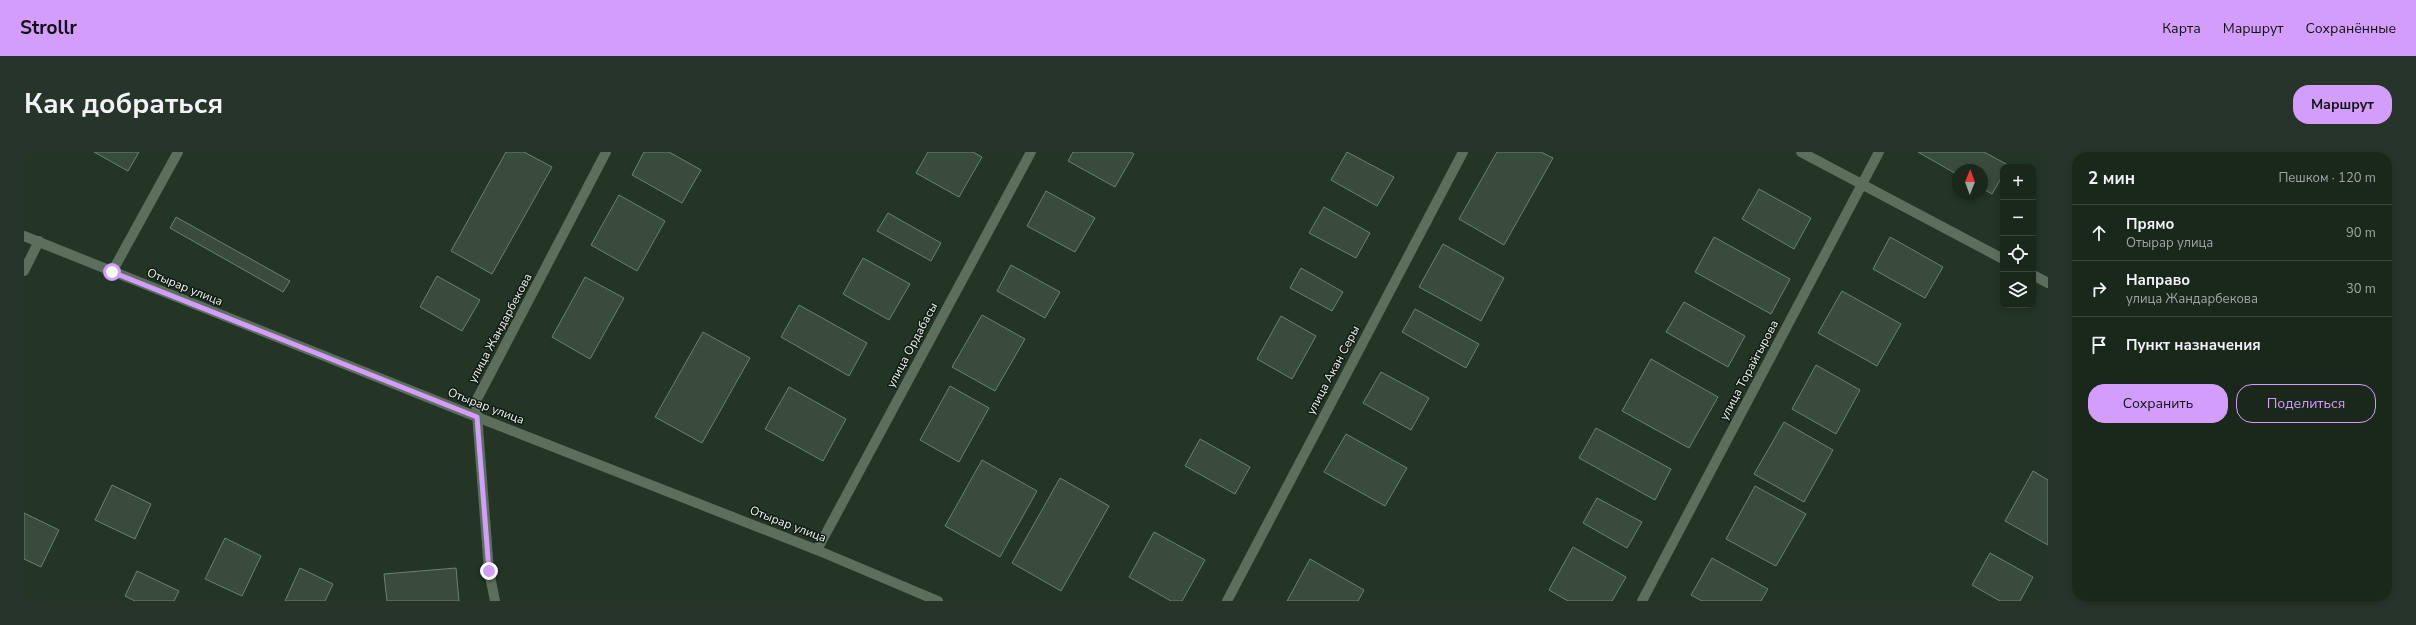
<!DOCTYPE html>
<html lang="ru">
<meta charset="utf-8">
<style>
:root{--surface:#1a281c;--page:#273429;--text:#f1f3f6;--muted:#9fa6a3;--line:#38443b;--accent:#d29dfd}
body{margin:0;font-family:"Nunito Sans",sans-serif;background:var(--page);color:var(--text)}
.controls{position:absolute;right:12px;top:12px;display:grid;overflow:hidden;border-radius:8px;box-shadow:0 2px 6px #0003}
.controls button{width:36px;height:36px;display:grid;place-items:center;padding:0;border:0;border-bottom:1px solid var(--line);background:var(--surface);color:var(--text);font:20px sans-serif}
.compass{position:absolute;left:1928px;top:12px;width:36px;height:36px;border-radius:50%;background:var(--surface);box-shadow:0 2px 6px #0003;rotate:1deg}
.stop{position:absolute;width:12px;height:12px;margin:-9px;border:3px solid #d29dfd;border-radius:50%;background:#fff}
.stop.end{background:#d29dfd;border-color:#fff;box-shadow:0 1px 4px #0008}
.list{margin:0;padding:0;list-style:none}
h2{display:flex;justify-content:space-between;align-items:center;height:52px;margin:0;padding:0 16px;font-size:17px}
h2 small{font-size:13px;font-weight:400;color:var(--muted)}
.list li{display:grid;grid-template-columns:26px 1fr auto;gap:12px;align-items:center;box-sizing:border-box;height:56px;padding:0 16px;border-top:1px solid var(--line)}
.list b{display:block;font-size:15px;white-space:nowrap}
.list p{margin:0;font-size:13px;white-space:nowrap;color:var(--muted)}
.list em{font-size:13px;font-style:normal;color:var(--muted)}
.actions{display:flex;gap:8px;padding:12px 16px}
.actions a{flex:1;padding:9px 0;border:1px solid var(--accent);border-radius:16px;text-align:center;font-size:14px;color:var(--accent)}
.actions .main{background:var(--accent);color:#111}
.icon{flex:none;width:22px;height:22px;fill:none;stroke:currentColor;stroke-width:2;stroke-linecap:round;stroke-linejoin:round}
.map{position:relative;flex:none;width:2024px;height:449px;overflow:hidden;border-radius:16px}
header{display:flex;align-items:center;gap:24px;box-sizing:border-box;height:56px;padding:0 20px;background:var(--accent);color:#111}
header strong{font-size:19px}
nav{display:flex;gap:22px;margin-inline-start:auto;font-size:14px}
.intro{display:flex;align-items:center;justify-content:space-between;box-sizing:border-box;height:96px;padding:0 24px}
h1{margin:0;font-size:28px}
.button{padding:10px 18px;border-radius:16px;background:var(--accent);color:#111;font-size:14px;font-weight:700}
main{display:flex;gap:24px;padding:0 24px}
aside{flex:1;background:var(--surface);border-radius:16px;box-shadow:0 2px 6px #0003}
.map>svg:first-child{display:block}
</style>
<header>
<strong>Strollr</strong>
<nav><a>Карта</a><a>Маршрут</a><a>Сохранённые</a></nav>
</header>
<div class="intro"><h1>Как добраться</h1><a class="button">Маршрут</a></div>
<main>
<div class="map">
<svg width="2024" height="449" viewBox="0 0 2024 449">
<rect width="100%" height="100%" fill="#233525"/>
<!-- building -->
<path fill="#394b3a" stroke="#6d826f" d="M70,0H115L104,19Z
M482,0H500L528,15L468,122L427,99Z
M620,0H645L677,18L658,51L608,23Z
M904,0H949L958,5L935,45L892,21Z
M1049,0H1107L1110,2L1091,35L1044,9Z
M1323,0L1370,25L1353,54L1307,28Z
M1473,0H1517L1529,6L1480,93L1435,67Z
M1894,0H1960L1984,13L1979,15V23L1968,42L1958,36V18H1934V23Z
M1735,37L1787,66L1770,97L1718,67Z
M1022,39L1071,66L1051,100L1003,74Z
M595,43L641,69L613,119L567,93Z
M1300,55L1346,81L1332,106L1285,81Z
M864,61L917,91L907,109L853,79Z
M152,65L266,129L259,140L146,76Z
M1690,85L1766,127L1747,162L1671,120Z
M1866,85L1919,115L1901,146L1849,117Z
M1419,92L1480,126L1457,169L1395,135Z
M839,106L886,132L865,168L819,142Z
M987,113L1036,140L1021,166L973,139Z
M1277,116L1319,140L1308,159L1266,136Z
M413,124L456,148L438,179L396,155Z
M561,125L600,146L566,207L528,185Z
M1818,139L1877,172L1853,214L1794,181Z
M1660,150L1721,184L1704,215L1642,180Z
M775,153L843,191L825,224L757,185Z
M1391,157L1455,192L1442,216L1378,180Z
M958,163L1001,187L971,239L928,215Z
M1257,164L1292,184L1268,227L1233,207Z
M679,180L726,206L678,291L631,265Z
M1627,207L1694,245L1665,296L1598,259Z
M1792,213L1836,238L1812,282L1768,257Z
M1357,220L1405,246L1387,278L1339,251Z
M926,234L965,256L935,310L896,288Z
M765,235L822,267L799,309L741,277Z
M1760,270L1809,298L1780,350L1730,322Z
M1572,276L1647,317L1631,348L1555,306Z
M1322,282L1383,316L1361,354L1300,320Z
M1176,287L1226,315L1211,342L1161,314Z
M958,308L1013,339L976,405L921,374Z
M2009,319L2024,328V393L1981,369Z
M1036,326L1085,354L1037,439L988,411Z
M88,333L127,352L111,387L71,368Z
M1731,334L1782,362L1752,414L1702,387Z
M1573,346L1618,370L1603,396L1559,371Z
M0,361L35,378L17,415L0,407Z
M1130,380L1181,408L1158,449H1147L1105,425Z
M201,386L237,404L218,444L181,427Z
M1549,395L1602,425L1588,449H1544L1525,438Z
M1966,401L2009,425L1996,449H1976L1948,433Z
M1688,406L1744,437L1737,449H1678L1667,443Z
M1286,407L1340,438L1334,449H1263Z
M276,416L309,432L301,449H261Z
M432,416L435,449H363L360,422Z
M113,419L155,439L150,449H111L101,444Z"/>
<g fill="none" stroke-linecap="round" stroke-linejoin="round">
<!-- minor -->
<path stroke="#5c6f5d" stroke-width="10" d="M1777,0L1979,107
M0,119L15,89
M88,120L154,0
M2009,123L2024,131
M793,398L1007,0
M1203,449L1439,0
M1618,449L1855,0"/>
<!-- tertiary -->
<path stroke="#5c6f5d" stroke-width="10" d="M0,84L453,265L793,398L914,449
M471,449L465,419L452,249L582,0"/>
</g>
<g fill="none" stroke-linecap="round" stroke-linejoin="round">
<!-- route -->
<path stroke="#d29dfd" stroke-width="5" d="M88,120L453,265L465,419"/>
</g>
<g text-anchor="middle" stroke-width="3" stroke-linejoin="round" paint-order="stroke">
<!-- street labels -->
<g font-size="12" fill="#ebf6eb" stroke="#121a13">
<text transform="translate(161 135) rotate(22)" y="4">Отырар улица</text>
<text transform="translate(476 176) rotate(-62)" y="4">улица Жандарбекова</text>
<text transform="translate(888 193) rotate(-62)" y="4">улица Ордабасы</text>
<text transform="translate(1309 218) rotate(-62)" y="4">улица Акан Серы</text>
<text transform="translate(1725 218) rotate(-62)" y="4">улица Торайгырова</text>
<text transform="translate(462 254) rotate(21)" y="4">Отырар улица</text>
<text transform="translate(764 372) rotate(21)" y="4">Отырар улица</text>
</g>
</g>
</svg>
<div class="controls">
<button>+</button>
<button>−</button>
<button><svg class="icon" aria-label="locate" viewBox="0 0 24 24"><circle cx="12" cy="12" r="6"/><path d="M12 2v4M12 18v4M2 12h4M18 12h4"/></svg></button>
<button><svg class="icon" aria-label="layers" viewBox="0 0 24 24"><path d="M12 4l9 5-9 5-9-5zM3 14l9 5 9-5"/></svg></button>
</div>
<svg class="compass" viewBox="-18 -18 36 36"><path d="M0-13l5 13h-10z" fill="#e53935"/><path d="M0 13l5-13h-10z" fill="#9fa6a3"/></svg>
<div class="stop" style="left:88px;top:120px"></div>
<div class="stop end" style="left:465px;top:419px"></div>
</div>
<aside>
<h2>2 мин<small>Пешком · 120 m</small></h2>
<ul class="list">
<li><svg class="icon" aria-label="ahead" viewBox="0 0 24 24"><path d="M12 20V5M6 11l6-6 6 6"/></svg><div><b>Прямо</b><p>Отырар улица</p></div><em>90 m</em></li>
<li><svg class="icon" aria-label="right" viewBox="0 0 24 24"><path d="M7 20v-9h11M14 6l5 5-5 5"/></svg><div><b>Направо</b><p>улица Жандарбекова</p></div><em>30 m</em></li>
<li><svg class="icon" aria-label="arrive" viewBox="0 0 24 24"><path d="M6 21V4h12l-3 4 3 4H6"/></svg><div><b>Пункт назначения</b></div></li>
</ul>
<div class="actions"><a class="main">Сохранить</a><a>Поделиться</a></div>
</aside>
</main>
